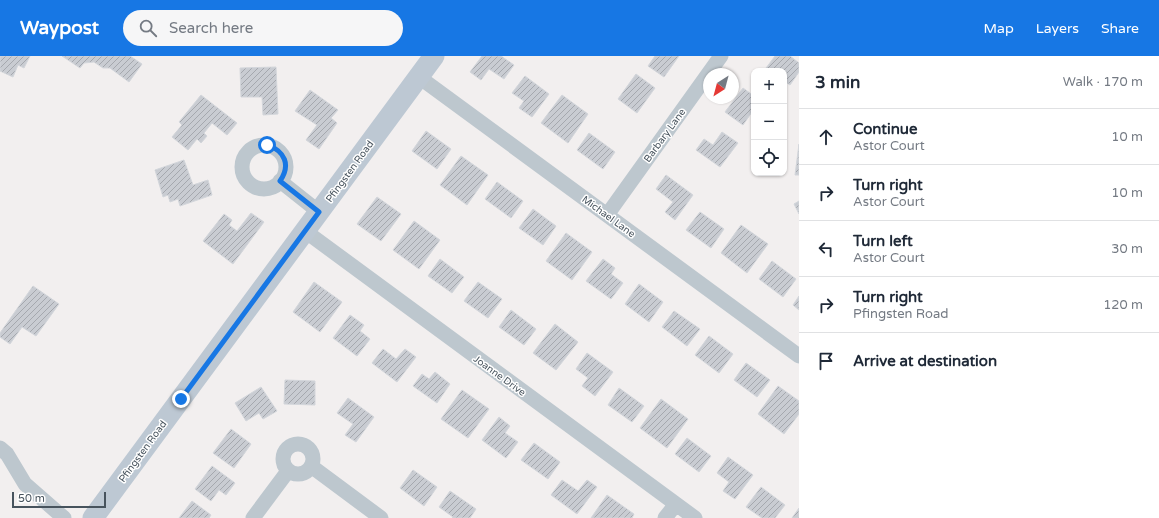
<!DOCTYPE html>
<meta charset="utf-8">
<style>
:root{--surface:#fff;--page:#f6f6f7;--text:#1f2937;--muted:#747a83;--line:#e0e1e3;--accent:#1777e4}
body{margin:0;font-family:"Varela Round",sans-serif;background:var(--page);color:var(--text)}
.controls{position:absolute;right:12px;top:12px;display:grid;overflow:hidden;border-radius:8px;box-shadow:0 1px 3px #0004}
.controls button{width:36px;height:36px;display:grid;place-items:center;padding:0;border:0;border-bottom:1px solid var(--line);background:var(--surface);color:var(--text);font:20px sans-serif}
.compass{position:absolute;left:703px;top:12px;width:36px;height:36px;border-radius:50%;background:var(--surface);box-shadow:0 1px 3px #0004;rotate:216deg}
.scale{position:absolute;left:12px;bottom:10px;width:94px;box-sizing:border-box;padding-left:4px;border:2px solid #47535d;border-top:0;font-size:11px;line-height:14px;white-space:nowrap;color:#47535d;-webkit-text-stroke:3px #fff;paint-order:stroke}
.stop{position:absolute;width:12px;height:12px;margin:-9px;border:3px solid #1777e4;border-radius:50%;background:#fff}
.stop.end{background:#1777e4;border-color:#fff;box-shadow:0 1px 4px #0008}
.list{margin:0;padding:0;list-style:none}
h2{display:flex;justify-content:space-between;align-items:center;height:52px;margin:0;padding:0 16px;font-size:17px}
h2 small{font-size:13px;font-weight:400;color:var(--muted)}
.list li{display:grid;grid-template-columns:26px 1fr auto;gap:12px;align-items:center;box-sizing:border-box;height:56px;padding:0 16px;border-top:1px solid var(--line)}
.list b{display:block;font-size:15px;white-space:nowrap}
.list p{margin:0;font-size:13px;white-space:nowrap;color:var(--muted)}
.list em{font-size:13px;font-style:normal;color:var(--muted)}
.icon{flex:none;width:22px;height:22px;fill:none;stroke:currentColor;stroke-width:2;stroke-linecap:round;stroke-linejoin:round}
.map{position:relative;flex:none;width:799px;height:462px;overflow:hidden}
header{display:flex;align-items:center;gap:24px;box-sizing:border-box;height:56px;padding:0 20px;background:var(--accent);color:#fff}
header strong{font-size:19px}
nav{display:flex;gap:22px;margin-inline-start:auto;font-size:14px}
.search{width:280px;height:36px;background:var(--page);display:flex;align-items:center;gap:10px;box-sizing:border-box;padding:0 14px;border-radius:22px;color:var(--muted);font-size:15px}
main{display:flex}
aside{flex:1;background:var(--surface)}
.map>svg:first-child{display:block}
</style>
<header>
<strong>Waypost</strong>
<div class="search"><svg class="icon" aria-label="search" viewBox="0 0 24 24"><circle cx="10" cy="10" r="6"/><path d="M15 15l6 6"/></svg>Search here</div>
<nav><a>Map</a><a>Layers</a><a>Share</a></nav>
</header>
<main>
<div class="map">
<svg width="799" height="462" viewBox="0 0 799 462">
<defs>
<pattern id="building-hatch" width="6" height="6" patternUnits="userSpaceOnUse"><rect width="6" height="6" fill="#c9ccd2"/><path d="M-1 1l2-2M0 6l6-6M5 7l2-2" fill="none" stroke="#a5a8ae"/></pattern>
</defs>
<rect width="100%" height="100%" fill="#f2efef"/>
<!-- building -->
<path fill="url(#building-hatch)" stroke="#d3d6db" d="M0,0H30L24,12L18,9L13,21L0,15Z
M62,0H130L142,8L129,26L110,12H103L94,6L84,7L80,12Z
M482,0H501L514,9L504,23L489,13L481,24L470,16Z
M655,0H679L664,21L648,10Z
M775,0H790L799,7V16L790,29L784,25V15H771L766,12Z
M276,11L278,58L263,59L262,41H241L240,12Z
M636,18L655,32L637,57L618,43Z
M525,20L549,38L532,61L519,52L524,45L512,37Z
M743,32L754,40V53L743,69L725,56Z
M310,34L338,54L331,62L337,67L319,93L306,84L317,69L295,55Z
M201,39L237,67L227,79L212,67L204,77L207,80L201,87L197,83L188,94L172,81L182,69L179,66Z
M562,39L588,58L568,87L541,67Z
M426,75L451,93L437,113L412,95Z
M722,76L738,87L720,111L696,94L704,83L713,89Z
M589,77L615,96L603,113L577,94Z
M799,88V119H795Z
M461,100L488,119L467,149L440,129Z
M184,104L193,129L208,124L212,139L180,150L178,143L170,146L168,139L163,141L155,114Z
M666,119L693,139L675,164L665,156L673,146L656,133Z
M497,126L523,145L511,162L485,143Z
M377,141L401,158L381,185L357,168Z
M799,145V158L794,148Z
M533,153L556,170L543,189L519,172Z
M700,156L724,173L711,192L686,174Z
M251,157L264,166L233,208L203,185L224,158L232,164L229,169L237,175Z
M414,165L440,184L419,213L393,194Z
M741,169L768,188L747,217L721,197Z
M566,177L592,196L572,224L546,205Z
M440,203L464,221L452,237L428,220Z
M603,203L615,212L611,218L623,227L611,243L586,225Z
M772,205L796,223L783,241L759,223Z
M314,226L342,246L320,276L293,256Z
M478,226L502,243L488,262L464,245Z
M639,228L663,246L649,266L625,248Z
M33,230L59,248L36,280L22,271L10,288L0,281V277Z
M799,240V254L793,249Z
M511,254L536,273L524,289L499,271Z
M674,255L700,273L687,290L662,271Z
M350,259L364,269L360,275L370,283L357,300L333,282Z
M555,268L578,286L556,314L533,297Z
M709,280L733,298L719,317L695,299Z
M383,293L396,303L405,293L416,301L397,326L372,307Z
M587,297L613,316L595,340L582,330L588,322L576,313Z
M746,307L770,324L757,341L734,324Z
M435,316L450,328L437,347L413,330L422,318L429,323Z
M285,324L315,325V349L284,348Z
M778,330L799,345V358L784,378L758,358Z
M261,331L277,355L263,363L259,357L246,365L235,347Z
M619,332L644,350L632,366L608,349Z
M462,334L489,353L468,382L441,363Z
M348,342L374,361L356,386L345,379L353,368L337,357Z
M661,343L688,363L667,392L640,372Z
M499,361L510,370L505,377L518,386L506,402L482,384Z
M231,373L251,388L234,412L213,397Z
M687,382L711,400L699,416L675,398Z
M534,387L560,406L548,423L521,404Z
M728,401L753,419L735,443L723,435L729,426L717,417Z
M212,410L235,427L226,439L219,434L211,445L195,433Z
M413,414L437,431L424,450L400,432Z
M562,424L578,435L587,424L597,431L577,458L551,439Z
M761,431L785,449L775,462H762L746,451Z
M450,435L476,453L470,462H452L453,461L439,451Z
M607,439L634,458L632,462H591Z
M192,445L211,459L209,462H179Z
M799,452V462H792Z"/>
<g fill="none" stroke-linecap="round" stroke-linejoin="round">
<!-- minor -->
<path stroke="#bdc7ce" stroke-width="15" d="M419,21L799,300
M242 111a22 22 0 1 1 44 0a22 22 0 1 1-44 0Z
M280,125L319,156
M607,159L721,0
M305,175L695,462
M283 403a15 15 0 1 1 30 0a15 15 0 1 1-30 0Z
M0,392L7,398L25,428L64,462
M311,410L381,462
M253,462L288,415
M665,462L676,448"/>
<!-- secondary -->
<path stroke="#bdc8d3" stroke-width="21" d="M93,462L434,0"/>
</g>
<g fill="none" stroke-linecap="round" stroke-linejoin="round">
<!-- route -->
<path stroke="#1777e4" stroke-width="5" d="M181,343L319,156L280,125C291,109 285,95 267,89"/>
</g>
<g text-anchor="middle" stroke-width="3" stroke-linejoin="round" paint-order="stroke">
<!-- street labels -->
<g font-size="10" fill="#47535d" stroke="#fff">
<text transform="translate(664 79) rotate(-54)" y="4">Barbary Lane</text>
<text transform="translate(349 115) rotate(-54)" y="4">Pfingsten Road</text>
<text transform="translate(609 160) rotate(36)" y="4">Michael Lane</text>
<text transform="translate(500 319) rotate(36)" y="4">Joanne Drive</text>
<text transform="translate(142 395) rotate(-54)" y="4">Pfingsten Road</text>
</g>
</g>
</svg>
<div class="controls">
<button>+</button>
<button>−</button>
<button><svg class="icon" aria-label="locate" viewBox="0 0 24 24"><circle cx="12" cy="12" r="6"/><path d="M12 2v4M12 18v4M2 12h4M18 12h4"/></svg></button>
</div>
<svg class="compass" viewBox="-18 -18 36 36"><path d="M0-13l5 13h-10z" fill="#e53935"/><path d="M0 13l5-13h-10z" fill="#747a83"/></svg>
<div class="scale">50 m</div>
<div class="stop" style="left:267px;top:89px"></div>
<div class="stop end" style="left:181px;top:343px"></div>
</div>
<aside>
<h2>3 min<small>Walk · 170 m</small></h2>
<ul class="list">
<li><svg class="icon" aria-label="ahead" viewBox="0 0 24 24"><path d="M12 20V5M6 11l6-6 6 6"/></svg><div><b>Continue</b><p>Astor Court</p></div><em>10 m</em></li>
<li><svg class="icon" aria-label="right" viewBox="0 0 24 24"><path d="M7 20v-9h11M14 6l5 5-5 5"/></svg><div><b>Turn right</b><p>Astor Court</p></div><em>10 m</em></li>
<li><svg class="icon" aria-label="left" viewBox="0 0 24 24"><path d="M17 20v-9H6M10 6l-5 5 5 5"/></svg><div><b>Turn left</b><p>Astor Court</p></div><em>30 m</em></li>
<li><svg class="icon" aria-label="right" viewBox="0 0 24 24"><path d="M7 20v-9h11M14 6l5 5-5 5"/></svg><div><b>Turn right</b><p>Pfingsten Road</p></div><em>120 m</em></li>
<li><svg class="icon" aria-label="arrive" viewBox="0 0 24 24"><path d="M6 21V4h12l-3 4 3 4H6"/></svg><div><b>Arrive at destination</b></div></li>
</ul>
</aside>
</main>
